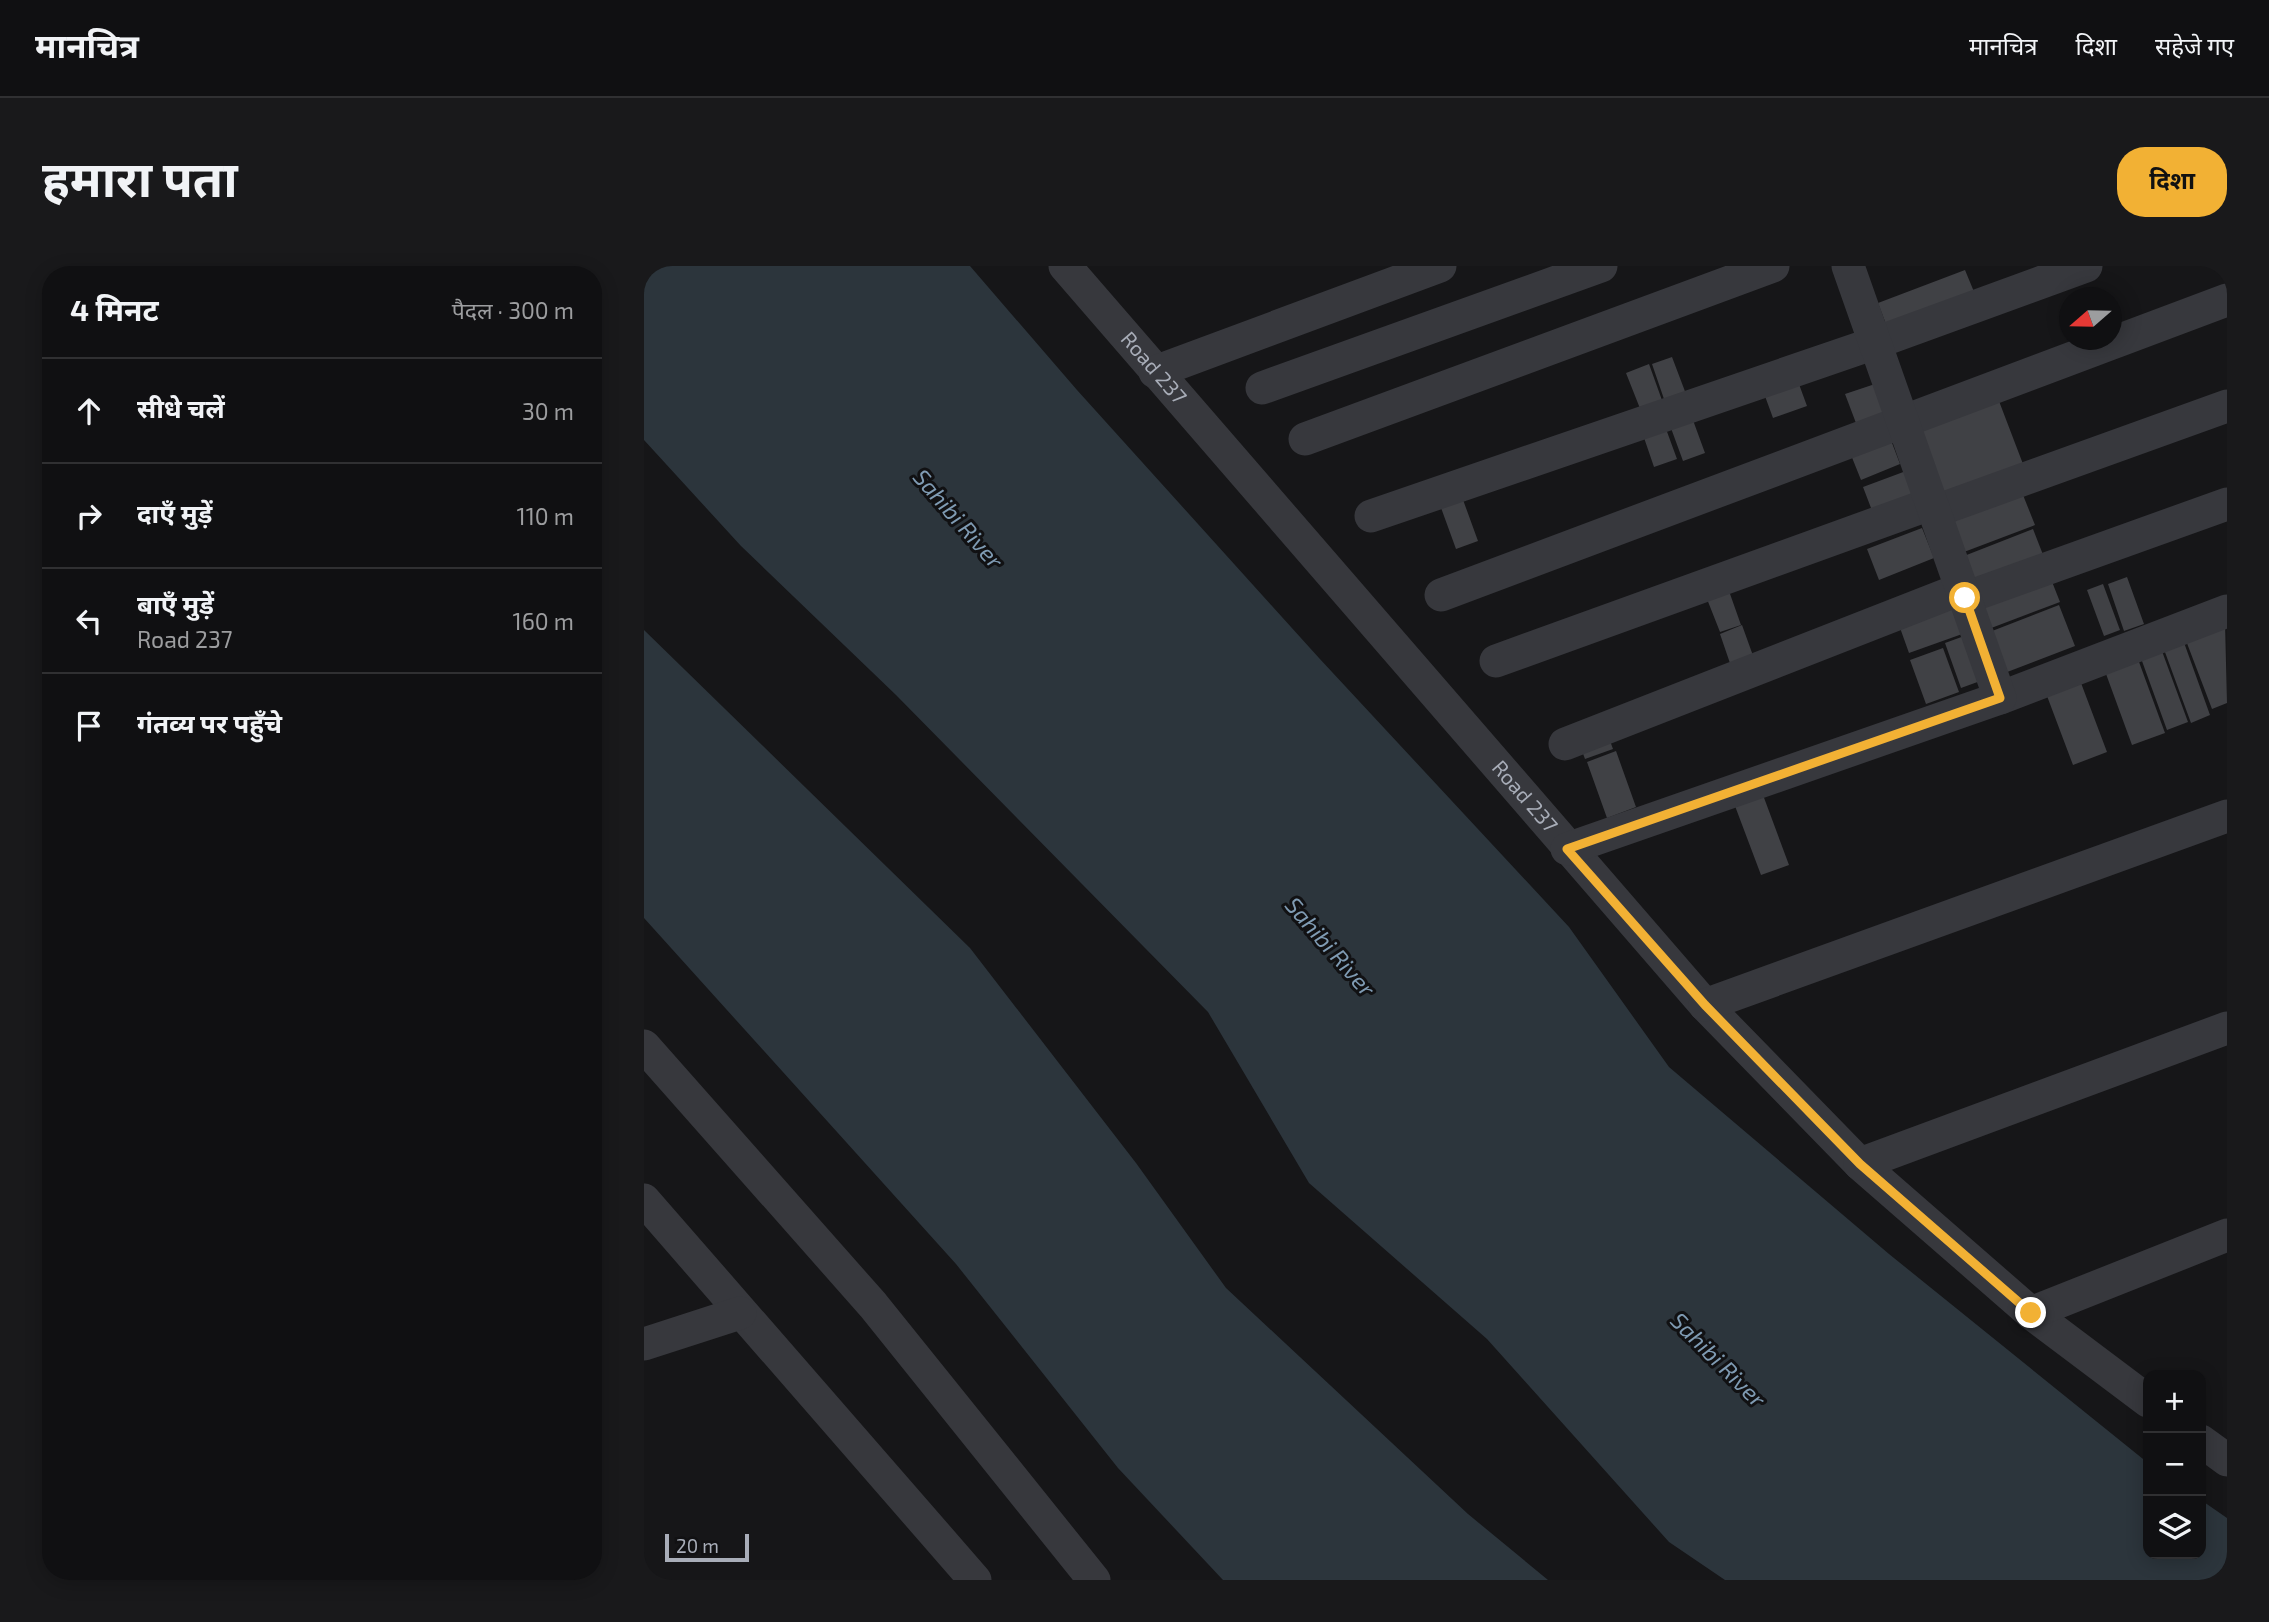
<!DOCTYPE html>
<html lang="hi">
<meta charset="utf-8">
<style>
:root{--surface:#101012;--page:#19191b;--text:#f1f3f6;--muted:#9c9d9f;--line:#303032;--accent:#f2b134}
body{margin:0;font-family:"Exo 2","Noto Sans Devanagari",sans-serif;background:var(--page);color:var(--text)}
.controls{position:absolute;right:21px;bottom:21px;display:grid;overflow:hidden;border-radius:14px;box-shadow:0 4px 18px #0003}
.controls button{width:63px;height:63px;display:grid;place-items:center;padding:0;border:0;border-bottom:2px solid var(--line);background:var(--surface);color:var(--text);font:35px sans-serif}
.compass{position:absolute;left:1415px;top:21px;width:63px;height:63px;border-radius:50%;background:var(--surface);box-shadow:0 4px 18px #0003;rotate:250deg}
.scale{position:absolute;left:21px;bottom:18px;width:84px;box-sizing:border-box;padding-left:7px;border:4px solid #a8adb8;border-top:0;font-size:19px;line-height:24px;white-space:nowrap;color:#a8adb8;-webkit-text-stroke:5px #111113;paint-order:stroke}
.stop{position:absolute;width:21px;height:21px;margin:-16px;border:5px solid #f2b134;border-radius:50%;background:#fff}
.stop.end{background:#f2b134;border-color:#fff;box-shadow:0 2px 7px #0008}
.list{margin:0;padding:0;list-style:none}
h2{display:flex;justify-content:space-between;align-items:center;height:91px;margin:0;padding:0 28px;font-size:30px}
h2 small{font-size:23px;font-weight:400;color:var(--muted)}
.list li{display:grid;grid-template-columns:46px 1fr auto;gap:21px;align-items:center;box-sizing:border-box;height:105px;padding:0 28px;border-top:2px solid var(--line)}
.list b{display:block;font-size:26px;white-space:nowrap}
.list p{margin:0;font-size:23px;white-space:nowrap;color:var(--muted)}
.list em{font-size:23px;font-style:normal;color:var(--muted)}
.icon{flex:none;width:38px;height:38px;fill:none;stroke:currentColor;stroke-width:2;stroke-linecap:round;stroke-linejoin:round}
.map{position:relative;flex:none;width:1583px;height:1314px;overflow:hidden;border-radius:28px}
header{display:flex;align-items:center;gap:42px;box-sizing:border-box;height:98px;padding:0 35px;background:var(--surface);border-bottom:2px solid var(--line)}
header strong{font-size:33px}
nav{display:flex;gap:38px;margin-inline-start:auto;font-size:24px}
.intro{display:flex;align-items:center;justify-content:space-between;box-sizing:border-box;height:168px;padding:0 42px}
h1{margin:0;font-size:49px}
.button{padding:18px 32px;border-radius:28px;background:var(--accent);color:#111;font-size:24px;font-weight:700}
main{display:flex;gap:42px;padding:0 42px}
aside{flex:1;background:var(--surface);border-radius:28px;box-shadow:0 4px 18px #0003}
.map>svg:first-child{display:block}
</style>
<header>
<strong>मानचित्र</strong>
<nav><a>मानचित्र</a><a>दिशा</a><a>सहेजे गए</a></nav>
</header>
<div class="intro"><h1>हमारा पता</h1><a class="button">दिशा</a></div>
<main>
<aside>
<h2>4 मिनट<small>पैदल · 300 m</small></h2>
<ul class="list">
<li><svg class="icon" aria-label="ahead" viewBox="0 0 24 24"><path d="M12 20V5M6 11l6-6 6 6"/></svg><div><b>सीधे चलें</b></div><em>30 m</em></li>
<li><svg class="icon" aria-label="right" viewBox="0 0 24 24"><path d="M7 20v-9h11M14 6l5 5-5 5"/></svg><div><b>दाएँ मुड़ें</b></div><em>110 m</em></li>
<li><svg class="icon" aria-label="left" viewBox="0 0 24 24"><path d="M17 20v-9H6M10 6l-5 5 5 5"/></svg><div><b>बाएँ मुड़ें</b><p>Road 237</p></div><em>160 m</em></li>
<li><svg class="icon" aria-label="arrive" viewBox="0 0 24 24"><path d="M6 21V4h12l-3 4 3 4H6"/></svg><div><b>गंतव्य पर पहुँचे</b></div></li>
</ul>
</aside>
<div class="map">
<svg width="1583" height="1314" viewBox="0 0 1583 1314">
<rect width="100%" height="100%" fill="#161618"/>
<!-- water -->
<path fill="#2c353c" d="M0,0H326L433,124L675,392L925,661L1025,801L1245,988L1504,1197V1288H1557V1234L1583,1252V1314H1081L1025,1276L843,1073L665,917L564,746L252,429L97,280L0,174Z
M0,364L326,682L492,897L582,1022L824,1248L904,1314H579L474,1202L312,998L0,652Z"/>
<!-- building -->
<path fill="#404145" d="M1321,4L1333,33L1245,66L1234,37Z
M1028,91L1042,128L1021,136L1008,98Z
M1005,98L1019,137L997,145L982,107Z
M1152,110L1163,140L1129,152L1118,122Z
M1237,116L1250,152L1215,165L1201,128Z
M1350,122L1379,198L1301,228L1272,152Z
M1046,146L1061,187L1039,195L1024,154Z
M1018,152L1033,193L1010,201L996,160Z
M1245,169L1256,198L1217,214L1205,184Z
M1262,205L1275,238L1232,255L1219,221Z
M1377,224L1391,259L1320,286L1307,251Z
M818,231L834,275L812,283L796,239Z
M1278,262L1290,292L1235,314L1223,283Z
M1389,263L1403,299L1333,326L1320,290Z
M1403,303L1416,336L1342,364L1330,331Z
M1483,311L1500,358L1480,365L1464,318Z
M1459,318L1476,364L1460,370L1443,324Z
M1085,325L1097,359L1076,366L1063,333Z
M1311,339L1321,367L1265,387L1255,359Z
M1415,339L1431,380L1358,408L1343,367Z
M1581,357L1583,437L1568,443L1541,372Z
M1098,359L1112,398L1089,406L1076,368Z
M1323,369L1339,414L1317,422L1301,377Z
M1538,371L1566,449L1547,457L1518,378Z
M1515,377L1544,456L1523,464L1494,384Z
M1299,382L1315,426L1282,438L1266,394Z
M1491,385L1521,467L1488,479L1458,397Z
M1434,409L1463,486L1429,499L1400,422Z
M962,464L969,483L941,493L934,474Z
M972,485L992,541L963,552L943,496Z
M1119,529L1145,599L1117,609L1091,540Z"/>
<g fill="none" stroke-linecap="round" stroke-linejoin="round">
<!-- minor -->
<g stroke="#37383d" stroke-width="33">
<path id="s1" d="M421,0L1061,739L1216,898L1387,1047L1504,1135"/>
<path d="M511,106L796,0"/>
<path d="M618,122L957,0"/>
<path d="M661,173L1129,0"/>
<path d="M1289,246L1583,140"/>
<path d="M727,250L1231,77L1442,0"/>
<path d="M797,329L1583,34"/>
<path d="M1321,332L1583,238"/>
<path d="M852,395L1286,238"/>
<path d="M1356,432L1583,345"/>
<path d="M921,478L1317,323"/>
<path d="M923,583L1356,432L1204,0"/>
<path d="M1061,739L1583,550"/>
<path d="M0,780L229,1039L450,1314"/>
<path d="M1216,898L1583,762"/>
<path d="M0,934L331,1314"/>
<path d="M1387,1047L1583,969"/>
<path d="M0,1078L96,1047"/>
<path d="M1557,1175L1583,1194"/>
</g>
</g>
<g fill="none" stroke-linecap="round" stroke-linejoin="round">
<!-- route -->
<path stroke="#f2b134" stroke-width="9" d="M1321,332L1356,432L923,583L1061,739L1216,898L1387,1047"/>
</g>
<g text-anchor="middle" stroke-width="6" stroke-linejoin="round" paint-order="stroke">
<!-- street labels -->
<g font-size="21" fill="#a8adb8" stroke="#111113">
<text dy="7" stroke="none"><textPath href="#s1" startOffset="135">Road 237</textPath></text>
<text dy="7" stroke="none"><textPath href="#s1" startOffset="702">Road 237</textPath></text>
</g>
<!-- water labels -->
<g font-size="23" font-style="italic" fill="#7f9bb3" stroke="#111113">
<text transform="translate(314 253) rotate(49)" y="8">Sahibi River</text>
<text transform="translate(686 681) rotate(49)" y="8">Sahibi River</text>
<text transform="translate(1074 1094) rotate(45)" y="8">Sahibi River</text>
</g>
</g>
</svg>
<div class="controls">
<button>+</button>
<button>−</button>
<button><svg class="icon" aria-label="layers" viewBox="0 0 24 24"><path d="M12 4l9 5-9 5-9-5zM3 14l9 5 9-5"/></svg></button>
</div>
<svg class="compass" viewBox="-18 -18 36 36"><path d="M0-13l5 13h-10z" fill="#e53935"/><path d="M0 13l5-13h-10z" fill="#9c9d9f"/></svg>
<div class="scale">20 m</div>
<div class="stop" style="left:1321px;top:332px"></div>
<div class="stop end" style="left:1387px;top:1047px"></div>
</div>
</main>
